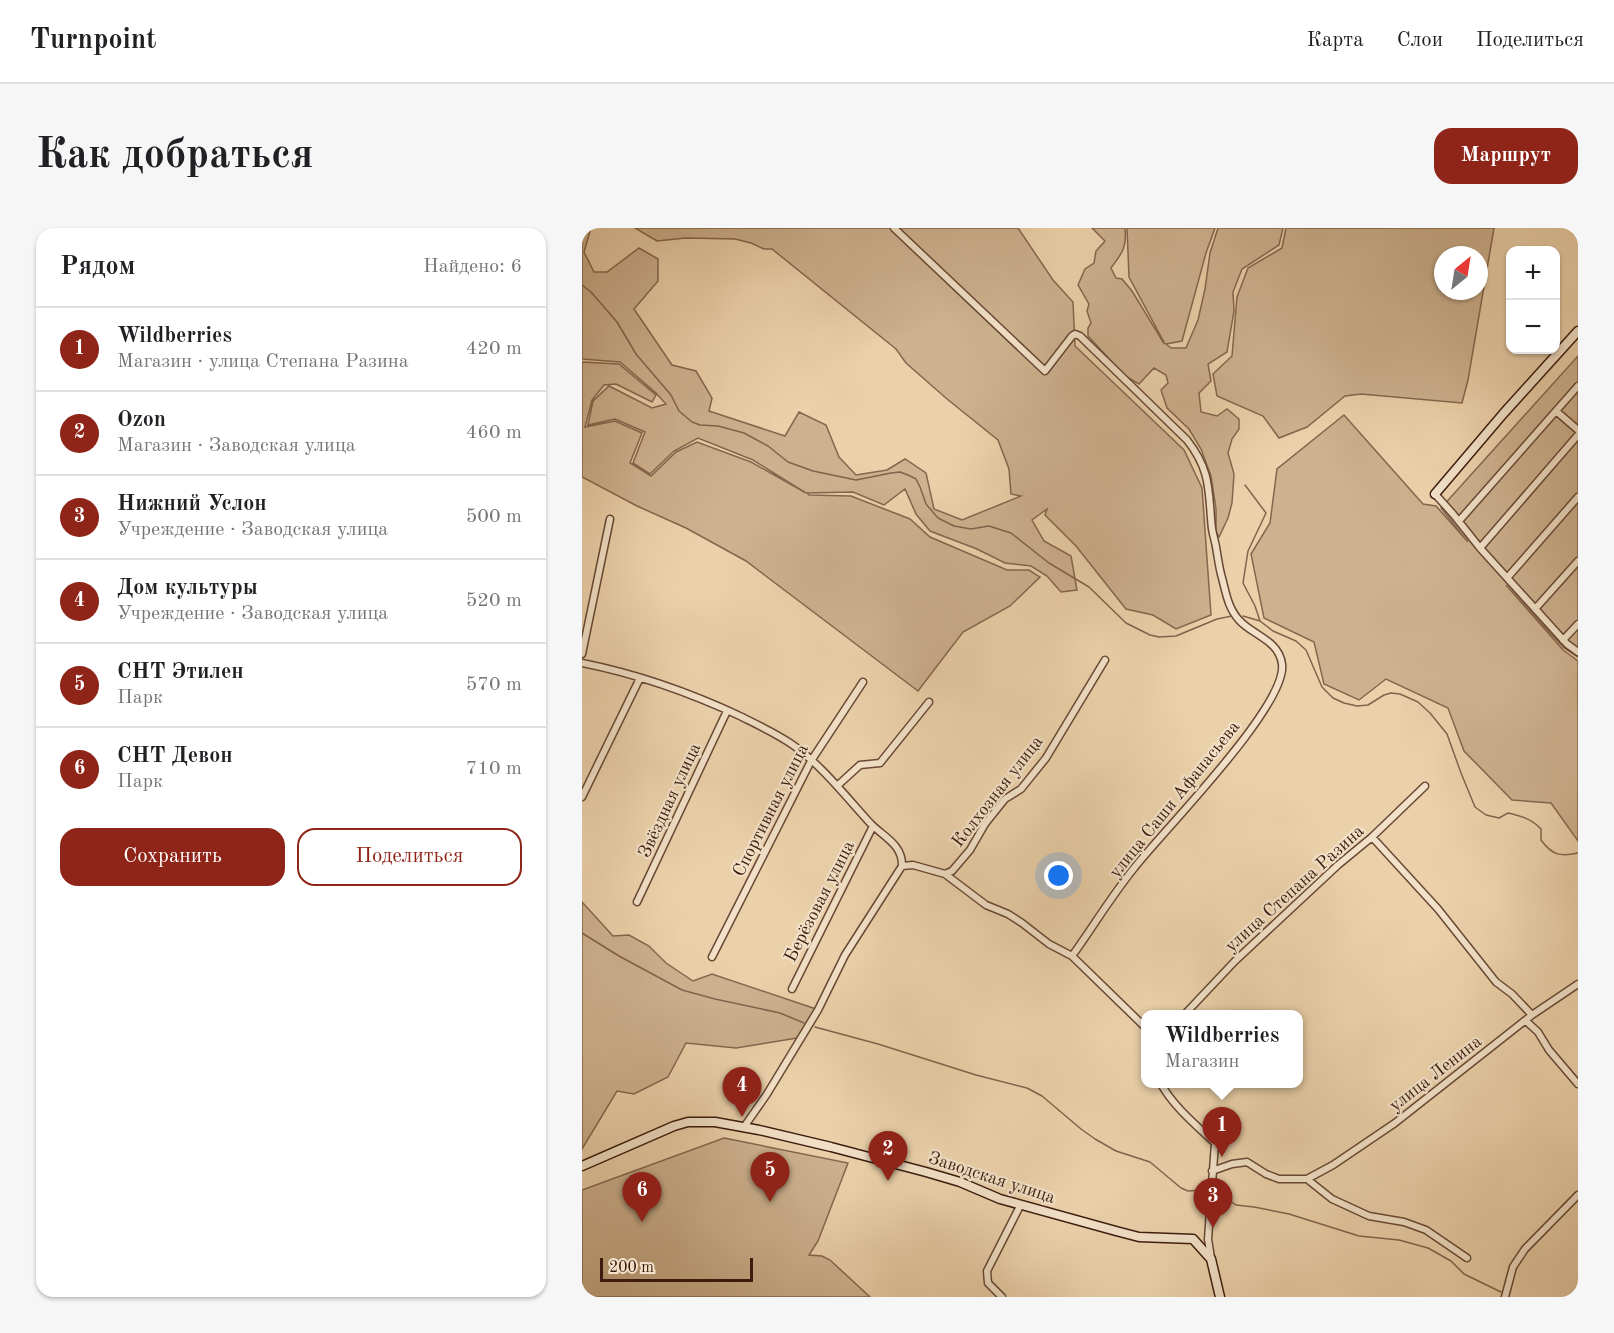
<!DOCTYPE html>
<html lang="ru">
<meta charset="utf-8">
<style>
:root{--surface:#fff;--page:#f6f6f6;--text:#202124;--muted:#757577;--line:#e0e0e0;--accent:#8f2418}
body{margin:0;font-family:"Old Standard TT",serif;background:var(--page);color:var(--text)}
.controls{position:absolute;right:18px;top:18px;display:grid;overflow:hidden;border-radius:12px;box-shadow:0 2px 4px #0004}
.controls button{width:54px;height:54px;display:grid;place-items:center;padding:0;border:0;border-bottom:2px solid var(--line);background:var(--surface);color:var(--text);font:30px sans-serif}
.compass{position:absolute;left:852px;top:18px;width:54px;height:54px;border-radius:50%;background:var(--surface);box-shadow:0 2px 4px #0004;rotate:30deg}
.scale{position:absolute;left:18px;bottom:15px;width:153px;box-sizing:border-box;padding-left:6px;border:3px solid #3d1b0e;border-top:0;font-size:16px;line-height:21px;white-space:nowrap;color:#3d1b0e;-webkit-text-stroke:4px #f2e1c8;paint-order:stroke}
.you{position:absolute;left:477px;top:648px;width:21px;height:21px;margin:-15px;border:4px solid #fff;border-radius:50%;background:#1a73e8;box-shadow:0 0 0 9px #1a73e833}
.badge{display:grid;place-items:center;width:39px;height:39px;border-radius:50%;background:var(--accent);color:#fff;font-size:20px;font-weight:700}
.pin{position:absolute;translate:-50% -50px;filter:drop-shadow(0 2px 3px #0008)}
.pin::after{content:'';position:absolute;top:32px;width:21px;height:18px;background:inherit;clip-path:polygon(0 0,100% 0,50% 100%)}
.popup{position:absolute;left:559px;top:782px;width:162px;height:78px;box-sizing:border-box;display:grid;place-content:center;border-radius:12px;background:var(--surface);filter:drop-shadow(0 2px 4px #0005);font-size:20px;white-space:nowrap;color:var(--muted)}
.popup b{font-size:22px;color:var(--text)}
.popup::after{content:'';position:absolute;left:50%;top:100%;margin-left:-12px;border:12px solid transparent;border-top-color:var(--surface)}
.list{margin:0;padding:0;list-style:none}
h2{display:flex;justify-content:space-between;align-items:center;height:78px;margin:0;padding:0 24px;font-size:26px}
h2 small{font-size:20px;font-weight:400;color:var(--muted)}
.list li{display:grid;grid-template-columns:39px 1fr auto;gap:18px;align-items:center;box-sizing:border-box;height:84px;padding:0 24px;border-top:2px solid var(--line)}
.list b{display:block;font-size:22px;white-space:nowrap}
.list p{margin:0;font-size:20px;white-space:nowrap;color:var(--muted)}
.list em{font-size:20px;font-style:normal;color:var(--muted)}
.actions{display:flex;gap:12px;padding:18px 24px}
.actions a{flex:1;padding:14px 0;border:2px solid var(--accent);border-radius:18px;text-align:center;font-size:21px;color:var(--accent)}
.actions .main{background:var(--accent);color:#fff}
.map{position:relative;flex:none;width:996px;height:1069px;overflow:hidden;border-radius:18px}
header{display:flex;align-items:center;gap:36px;box-sizing:border-box;height:84px;padding:0 30px;background:var(--surface);border-bottom:2px solid var(--line)}
header strong{font-size:28px}
nav{display:flex;gap:33px;margin-inline-start:auto;font-size:21px}
.intro{display:flex;align-items:center;justify-content:space-between;box-sizing:border-box;height:144px;padding:0 36px}
h1{margin:0;font-size:42px}
.button{padding:15px 27px;border-radius:18px;background:var(--accent);color:#fff;font-size:21px;font-weight:700}
main{display:flex;gap:36px;padding:0 36px}
aside{flex:1;background:var(--surface);border-radius:18px;box-shadow:0 2px 4px #0004}
.map>svg:first-child{display:block}
</style>
<header>
<strong>Turnpoint</strong>
<nav><a>Карта</a><a>Слои</a><a>Поделиться</a></nav>
</header>
<div class="intro"><h1>Как добраться</h1><a class="button">Маршрут</a></div>
<main>
<aside>
<h2>Рядом<small>Найдено: 6</small></h2>
<ul class="list">
<li><span class="badge">1</span><div><b>Wildberries</b><p>Магазин · улица Степана Разина</p></div><em>420 m</em></li>
<li><span class="badge">2</span><div><b>Ozon</b><p>Магазин · Заводская улица</p></div><em>460 m</em></li>
<li><span class="badge">3</span><div><b>Нижний Услон</b><p>Учреждение · Заводская улица</p></div><em>500 m</em></li>
<li><span class="badge">4</span><div><b>Дом культуры</b><p>Учреждение · Заводская улица</p></div><em>520 m</em></li>
<li><span class="badge">5</span><div><b>СНТ Этилен</b><p>Парк</p></div><em>570 m</em></li>
<li><span class="badge">6</span><div><b>СНТ Девон</b><p>Парк</p></div><em>710 m</em></li>
</ul>
<div class="actions"><a class="main">Сохранить</a><a>Поделиться</a></div>
</aside>
<div class="map">
<svg width="996" height="1069" viewBox="0 0 996 1069">
<rect width="100%" height="100%" fill="#ebd1aa"/>
<filter id="stains"><feTurbulence type="fractalNoise" baseFrequency=".00333" numOctaves="4"/><feColorMatrix values="0 0 0 0 .2 0 0 0 0 .09 0 0 0 0 .02 0 0 0 .5 -.17"/></filter>
<radialGradient id="worn" r=".72"><stop offset=".6" stop-color="#630" stop-opacity="0"/><stop offset="1" stop-color="#630" stop-opacity=".3"/></radialGradient>
<!-- green -->
<path fill="#cdb28f" stroke="#85664e" stroke-width="1.5" fill-rule="evenodd" d="M0,0H9L2,24L12,44H25L57,20L76,31V53L52,81L90,137L114,143L130,170L127,183L203,208L217,184L244,197L257,229L274,247L305,242L323,231L344,245L352,281L380,292L439,268L429,266L427,241L416,212L365,171L324,135L314,121L190,21H182L169,15L153,11L104,10L75,13L53,0H436L471,52L491,74L493,118L602,222L620,260L629,387L594,401L571,387L544,381L494,318L463,287L465,281L450,292L462,313L489,328L495,362L479,364L465,348L449,338L423,335L395,321L348,303L334,286L323,261L302,277L271,264L225,265L227,267L269,268L328,291L348,309L425,342H447L458,349L428,378L381,404L336,463L164,333L104,300L55,278L0,249V134L37,136L74,167L70,174L34,156L22,157L10,172L3,199L33,193L60,205L48,235L69,248L94,224L115,214L169,234L224,265L171,232L116,210L92,223L68,246L51,235L63,204L33,191L6,197L11,173L27,158L70,180L84,176L74,165L38,134L0,131Z
M510,0H543C545,20 540,25 529,40L534,50L540,51L550,63L581,114L583,116L547,49L545,0H633L624,25L600,113L584,116L589,120H604L616,92L623,61L628,25L636,0H701L697,17L660,41L651,64L652,83L645,124L626,136L629,153L617,165L619,184L635,188L645,181L657,191V201L650,211L646,225L652,246L650,275L646,290L637,309L634,303V281L629,248L619,221L607,201L585,180L579,162L586,155L584,147L572,140L557,156L543,148L506,108V100L509,95L505,83L507,76L496,57L503,41L512,35L514,23L523,13Z
M704,0H912L886,152L880,175L779,166L763,168L725,199L697,210L681,188L635,168L631,146L650,128L655,69L666,40L700,20ZM861,27H897V63H861Z
M996,128V429L982,420L924,357L981,422L996,433V613L969,575L930,572L882,523L866,480L804,451L777,472L742,456L732,414L682,390L669,326L688,295L695,241L762,187L841,276L854,278L886,314L859,280Z
M0,674L31,708L47,707L67,718L84,735L111,753L130,746L234,781L215,810L154,820L104,815L86,849L52,866L35,863L0,921Z
M142,910L266,935L236,1013L227,1027L240,1028L248,1032L288,1069H0V962Z"/>
<g fill="none" stroke-linecap="round" stroke-linejoin="round">
<!-- stream -->
<path stroke="#82634c" stroke-width="1.5" d="M0,57L9,64L35,94L54,126L89,167L97,183L110,194L118,197L136,198L162,205L186,218L206,234L231,243L274,252L309,245L318,244L326,247L334,251L338,259L344,276L356,290L372,298L389,301L407,298L429,305L467,335L507,359L544,395L568,407L577,409L594,408L635,391L650,388
M663,257L684,285L666,323L661,355L673,378L678,393L691,403L714,413L724,422L740,459L751,470L762,475L775,478L786,477L802,467L809,465L818,466L836,474L848,485L865,506L879,545L893,579L904,587L917,590L926,585C939,588 950,591 959,601V612C970,627 978,629 996,625
M661,388L678,393
M0,705L37,728L100,762L133,771L198,785L222,795
M233,799L296,816L394,847L445,860L460,868L499,901L513,911L534,923L568,934L599,960L606,963L623,962
M635,964L654,977L672,979L707,986L777,1008L817,1012L846,1020L869,1033L882,1046L919,1064"/>
<defs>
<path id="street" d="M312,0L463,143L490,108L493,106L498,108L605,212C630,244 626,264 630,301C631,307 633,313 634,319C636,330 637,340 640,350C644,365 646,380 657,392C670,407 697,412 700,436C706,477 581,603 553,639C530,667 511,699 490,728
M974,183L996,202
M853,266L871,286L898,320L985,416L996,424
M877,293L996,158
M898,320L996,207
M925,350L996,269
M953,381L996,333
M981,412L996,396
M0,426L28,291
M0,435C55,446 109,465 160,489C176,497 193,505 208,515C238,535 265,570 289,596C302,609 321,617 320,638L331,637L363,646L404,677L426,686L440,695L467,716L490,728L564,800
M255,558L278,537L298,535L347,474
M0,569L58,450
M790,609L856,681L914,754L930,766L950,787
M363,646L370,643L388,622L403,596L423,571L439,561L464,530L523,432
M55,674L145,483
M130,729L229,533L281,454
M210,761L291,598
M603,786L653,733L756,637L790,609L843,558
M944,793L956,804L967,822L996,856
M579,856C592,879 614,897 633,915L626,1011L629,1030
M162,899L185,866L236,782L263,727L320,638
M630,943L650,936L665,934L684,946L697,951H725L751,937L813,895L950,787L996,756
M725,951L750,971L787,988L822,994L844,1002L885,1030
M420,1069L406,1055L405,1043L438,978
M923,1069L931,1039L943,1021L996,967"/>
<path id="secondary" d="M853,266L921,186L996,103
M0,938L92,898L106,894H133L177,902L249,919L344,944L378,954L418,971L534,1003L557,1009L611,1011L629,1031L638,1069"/>
</defs>
<!-- street casing -->
<use href="#street" stroke="#684835" stroke-width="9"/>
<!-- secondary casing -->
<use href="#secondary" stroke="#3d1b0e" stroke-width="11"/>
<!-- street -->
<use href="#street" stroke="#f2e1c8" stroke-width="6"/>
<!-- secondary -->
<use href="#secondary" stroke="#f2e1c8" stroke-width="8"/>
</g>
<g text-anchor="middle" stroke-width="4.5" stroke-linejoin="round" paint-order="stroke">
<!-- street labels -->
<g font-size="18" fill="#3d1b0e" stroke="#f2e1c8">
<text transform="translate(415 563) rotate(-52)" y="6">Колхозная улица</text>
<text transform="translate(592 571) rotate(-51)" y="6">улица Саши Афанасьева</text>
<text transform="translate(87 572) rotate(-65)" y="6">Звёздная улица</text>
<text transform="translate(188 582) rotate(-63)" y="6">Спортивная улица</text>
<text transform="translate(712 660) rotate(-42)" y="6">улица Степана Разина</text>
<text transform="translate(237 673) rotate(-63)" y="6">Берёзовая улица</text>
<text transform="translate(853 845) rotate(-38)" y="6">улица Ленина</text>
<text transform="translate(410 949) rotate(18)" y="6">Заводская улица</text>
</g>
</g>
<rect width="100%" height="100%" filter="url(#stains)"/>
<rect width="100%" height="100%" fill="url(#worn)"/>
</svg>
<div class="controls">
<button>+</button>
<button>−</button>
</div>
<svg class="compass" viewBox="-18 -18 36 36"><path d="M0-13l5 13h-10z" fill="#e53935"/><path d="M0 13l5-13h-10z" fill="#757577"/></svg>
<div class="scale">200 m</div>
<div class="you"></div>
<div class="pin badge" style="left:640px;top:929px">1</div>
<div class="popup"><b>Wildberries</b>Магазин</div>
<div class="pin badge" style="left:306px;top:953px">2</div>
<div class="pin badge" style="left:631px;top:1000px">3</div>
<div class="pin badge" style="left:160px;top:889px">4</div>
<div class="pin badge" style="left:188px;top:974px">5</div>
<div class="pin badge" style="left:60px;top:994px">6</div>
</div>
</main>
